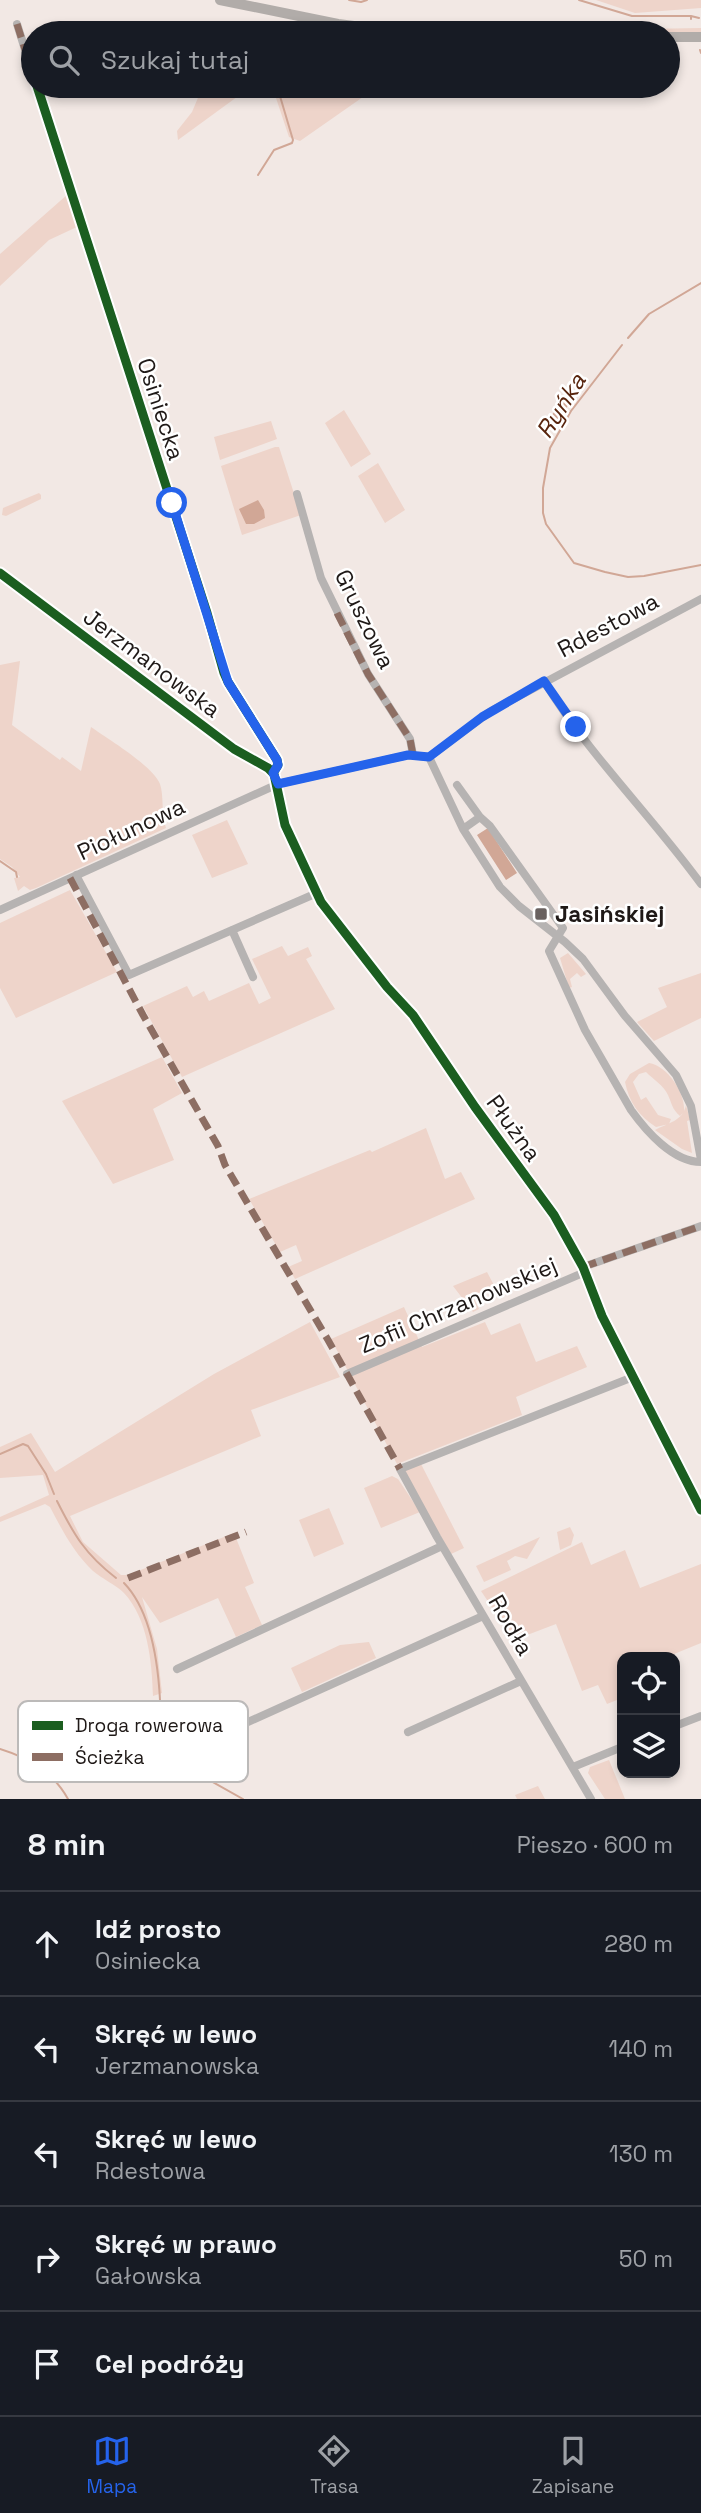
<!DOCTYPE html>
<html lang="pl">
<meta charset="utf-8">
<style>
:root{--surface:#171b24;--page:#20242c;--text:#f1f3f6;--muted:#9ea1a6;--line:#363941;--accent:#2563eb}
body{margin:0;font-family:"Space Grotesk",sans-serif;background:var(--page);color:var(--text)}
.controls{position:absolute;right:21px;bottom:21px;display:grid;overflow:hidden;border-radius:14px;box-shadow:0 4px 10px #0003}
.controls button{width:63px;height:63px;display:grid;place-items:center;padding:0;border:0;border-bottom:2px solid var(--line);background:var(--surface);color:var(--text);font:35px sans-serif}
.stop{position:absolute;width:21px;height:21px;margin:-16px;border:5px solid #2563eb;border-radius:50%;background:#fff}
.stop.end{background:#2563eb;border-color:#fff;box-shadow:0 2px 7px #0008}
.list{margin:0;padding:0;list-style:none}
h2{display:flex;justify-content:space-between;align-items:center;height:91px;margin:0;padding:0 28px;font-size:30px}
h2 small{font-size:23px;font-weight:400;color:var(--muted)}
.list li{display:grid;grid-template-columns:46px 1fr auto;gap:21px;align-items:center;box-sizing:border-box;height:105px;padding:0 28px;border-top:2px solid var(--line)}
.list b{display:block;font-size:26px;white-space:nowrap}
.list p{margin:0;font-size:23px;white-space:nowrap;color:var(--muted)}
.list em{font-size:23px;font-style:normal;color:var(--muted)}
.icon{flex:none;width:38px;height:38px;fill:none;stroke:currentColor;stroke-width:2;stroke-linecap:round;stroke-linejoin:round}
.map{position:relative;flex:none;width:701px;height:1799px;overflow:hidden}
.search{position:absolute;background:var(--surface);box-shadow:0 4px 10px #0003;left:21px;right:21px;top:21px;height:77px;display:flex;align-items:center;gap:18px;box-sizing:border-box;padding:0 24px;border-radius:38px;color:var(--muted);font-size:26px}
.sheet{height:616px;background:var(--surface)}
nav{display:flex;justify-content:space-around;align-items:center;box-sizing:border-box;height:98px;border-top:2px solid var(--line);background:var(--surface);font-size:19px;color:var(--muted)}
nav a{display:grid;justify-items:center;gap:4px}
nav .on{color:var(--accent)}
.map>svg:first-child{display:block}
</style>
<div class="map">
<svg width="701" height="1799" viewBox="0 0 701 1799">
<rect width="100%" height="100%" fill="#f2e8e4"/>
<!-- green -->
<path fill="#eed4ca" d="M596,0H701V8L635,13Z
M701,28V33H549L543,30L642,29L643,31L644,29Z
M209,86H252L178,140L177,131L192,112L200,93Z
M272,86H370L373,90L300,141L289,137Z
M68,194L79,226L49,240L0,286V254Z
M344,410L371,454L351,467L325,423Z
M271,421L277,439L220,460L214,437Z
M275,447H279L301,515L242,535L221,466Z
M378,463L405,510L385,523L358,476Z
M39,493L41,495V499L6,516L2,515L3,508Z
M20,661L12,725L60,760L62,757L81,771L91,727C108,739 153,766 160,784C164,795 161,813 166,828L36,888L30,890L24,886L18,891L14,878L20,877L12,867L0,859V665Z
M227,820L248,864L212,878L192,835Z
M70,890L117,972L16,1018L0,988V923Z
M282,946L288,956L308,947L312,956L306,959L335,1009L182,1077L143,1006L187,986L193,997L204,991L209,1001L249,983L259,1004L271,998L252,959Z
M568,953L586,974L581,977L577,973L570,979L572,987L569,988L560,958Z
M701,973V1018L654,1041L637,1022L667,1007L658,988Z
M162,1057L182,1093L153,1109L174,1160L113,1184L62,1101Z
M649,1063C668,1066 686,1094 684,1112L680,1116C672,1109 672,1104 668,1095C664,1086 653,1079 646,1072L639,1074L633,1082L641,1100L646,1097L658,1115L671,1119L669,1124L656,1127C639,1116 629,1102 625,1082L630,1074Z
M686,1105L690,1120L687,1121L692,1153L682,1149L655,1130C668,1123 683,1121 686,1105Z
M426,1128L445,1179L461,1172L475,1199L295,1279L288,1267L302,1261L296,1245L280,1252L249,1199L370,1150L372,1152Z
M487,1272L496,1289L474,1299L479,1309L473,1312L453,1286Z
M404,1307L422,1347L485,1322L491,1335L520,1323L536,1362L577,1346L587,1367L516,1397L522,1415L397,1464L331,1339Z
M310,1322L340,1377L251,1410L261,1436L70,1516L83,1542L121,1575H128L234,1533L254,1583L245,1587L262,1625L236,1637L218,1598L160,1623L142,1597L157,1649L162,1693L153,1696C152,1662 148,1619 124,1593C115,1584 102,1579 93,1571C74,1553 62,1530 50,1507L45,1504L0,1522V1517L49,1495L43,1475L0,1478V1447L31,1433L55,1472L214,1374Z
M421,1464L464,1548L451,1554L403,1471Z
M392,1476L398,1479L420,1512L381,1528L364,1488Z
M329,1508L344,1544L314,1557L299,1520Z
M570,1527L574,1535L571,1545L560,1550L557,1532Z
M540,1537L527,1559L515,1556L507,1561L511,1570L484,1582L476,1566Z
M582,1542L591,1565L625,1550L640,1588L701,1564V1643L674,1654L675,1657H622V1698L607,1704L598,1685L582,1691L556,1624L514,1640L481,1591Z
M369,1642L376,1658L302,1692L291,1668L340,1645Z
M609,1760L625,1799H605L588,1773L590,1767Z
M538,1786L545,1799H517L515,1795Z"/>
<!-- water -->
<path fill="#d1a796" d="M564,399L568,400L569,404L553,428L549,425L548,420Z
M258,500L264,510L265,518L254,524H246L239,509Z
M488,828L517,873L506,880L477,835Z"/>
<g fill="none" stroke-linecap="round" stroke-linejoin="round">
<!-- stream -->
<path stroke="#d1a796" stroke-width="2" d="M349,0L361,2L367,0
M579,0L632,16H691V19
M691,16L699,18
M261,22L263,33
M700,50L701,53
M258,175L274,150L292,143L293,140L277,86
M628,338L649,314L701,283
M622,345L571,411L550,448L543,488V513L546,524L574,563L605,572L628,577L644,576L701,565
M0,861L16,872L17,877
M0,1454L23,1444L28,1446L46,1474L54,1494
M57,1501C74,1535 85,1554 116,1578
M124,1583C151,1611 158,1662 160,1700C162,1721 152,1739 168,1757L243,1799
M0,1749C29,1758 53,1772 68,1799"/>
<!-- minor -->
<path stroke="#b6b3b2" stroke-width="8" d="M17,24L33,75
M37,86L207,613L224,673L228,682L277,760L278,765L273,773
M297,494L321,578L368,674L410,739L413,755
M0,573L234,749L268,768L274,774L285,825L321,902L387,987L413,1015L475,1107L554,1215L583,1267L602,1316L701,1510
M544,681C588,754 651,815 701,884
M429,757L463,829L500,887L519,906L565,942L583,959L625,1016L676,1075L691,1106L701,1160
M429,757L491,711L701,599
M457,785L480,817L490,826L563,928L549,951L585,1030L631,1110C646,1131 673,1162 701,1162
M463,829L480,817
M76,875L129,975L317,893
M0,910L278,784L408,755L429,757
M232,930L253,977
M583,1267L701,1226
M347,1374L585,1272
M177,1669L442,1546
M675,1726L701,1716
M408,1732L521,1681
M186,1750L483,1616
M573,1767L622,1747
M591,1799L437,1537L400,1469L633,1377"/>
<!-- major -->
<path stroke="#b1aca9" stroke-width="10" d="M220,0L338,24L409,33
M668,37H701"/>
<!-- quiet -->
<path stroke="#8d6e63" stroke-width="7" stroke-dasharray="14 7" stroke-linecap="butt" d="M17,24L33,75
M337,613L368,674L410,739L413,755
M70,878L143,1015L218,1146L225,1165L328,1340L400,1469
M583,1267L701,1226
M128,1578L246,1532"/>
<defs>
<path id="cycleway" d="M37,86L207,613L224,673L228,682L277,760L278,765L273,773
M0,573L234,749L268,768L274,774L285,825L321,902L387,987L413,1015L475,1107L554,1215L583,1267L602,1316L701,1510"/>
</defs>
<!-- cycleway casing -->
<use href="#cycleway" stroke="#fff" stroke-width="13"/>
<!-- cycleway -->
<use href="#cycleway" stroke="#1b5e20" stroke-width="9"/>
</g>
<g fill="none" stroke-linecap="round" stroke-linejoin="round">
<!-- route -->
<path stroke="#2563eb" stroke-width="9" d="M172,503L228,682L277,760L278,765L273,773L278,784L408,755L429,757L482,717L544,681L576,727"/>
</g>
<!-- markers -->
<rect fill="#69615f" stroke="#fff" stroke-width="2.5" x="534" y="907" width="14" height="14" rx="3.5"/>
<g text-anchor="middle" stroke-width="5" stroke-linejoin="round" paint-order="stroke">
<!-- street labels -->
<g font-size="23" fill="#1f1917" stroke="#fff">
<text transform="translate(161 409) rotate(72)" y="8">Osiniecka</text>
<text transform="translate(365 619) rotate(64)" y="8">Gruszowa</text>
<text transform="translate(608 625) rotate(-28)" y="8">Rdestowa</text>
<text transform="translate(152 663) rotate(37)" y="8">Jerzmanowska</text>
<text transform="translate(131 829) rotate(-25)" y="8">Piołunowa</text>
<text transform="translate(514 1128) rotate(54)" y="8">Płużna</text>
<text transform="translate(458 1305) rotate(-23)" y="8">Zofii Chrzanowskiej</text>
<text transform="translate(511 1625) rotate(60)" y="8">Rodła</text>
</g>
<!-- poi labels -->
<g font-size="23" font-weight="bold" fill="#1f1917" stroke="#fff" text-anchor="start">
<text x="555" y="922">Jasińskiej</text>
</g>
<!-- water labels -->
<g font-size="24" font-style="italic" fill="#58240d" stroke="#fff">
<text transform="translate(561 406) rotate(-58)" y="8">Ryńka</text>
</g>
</g>
<!-- legend -->
<rect x="18" y="1701" width="230" height="81" rx="10" fill="#fff" stroke="#bcbab9" stroke-width="2"/>
<rect x="32" y="1721" width="31" height="9" fill="#1b5e20"/>
<rect x="32" y="1753" width="31" height="8" fill="#8d6e63"/>
<g font-size="19" fill="#1f1917">
<text x="75" y="1732">Droga rowerowa</text>
<text x="75" y="1764">Ścieżka</text>
</g>
</svg>
<div class="controls">
<button><svg class="icon" aria-label="locate" viewBox="0 0 24 24"><circle cx="12" cy="12" r="6"/><path d="M12 2v4M12 18v4M2 12h4M18 12h4"/></svg></button>
<button><svg class="icon" aria-label="layers" viewBox="0 0 24 24"><path d="M12 4l9 5-9 5-9-5zM3 14l9 5 9-5"/></svg></button>
</div>
<div class="stop" style="left:172px;top:503px"></div>
<div class="stop end" style="left:576px;top:727px"></div>
<div class="search"><svg class="icon" aria-label="search" viewBox="0 0 24 24"><circle cx="10" cy="10" r="6"/><path d="M15 15l6 6"/></svg>Szukaj tutaj</div>
</div>
<section class="sheet">
<h2>8 min<small>Pieszo · 600 m</small></h2>
<ul class="list">
<li><svg class="icon" aria-label="ahead" viewBox="0 0 24 24"><path d="M12 20V5M6 11l6-6 6 6"/></svg><div><b>Idź prosto</b><p>Osiniecka</p></div><em>280 m</em></li>
<li><svg class="icon" aria-label="left" viewBox="0 0 24 24"><path d="M17 20v-9H6M10 6l-5 5 5 5"/></svg><div><b>Skręć w lewo</b><p>Jerzmanowska</p></div><em>140 m</em></li>
<li><svg class="icon" aria-label="left" viewBox="0 0 24 24"><path d="M17 20v-9H6M10 6l-5 5 5 5"/></svg><div><b>Skręć w lewo</b><p>Rdestowa</p></div><em>130 m</em></li>
<li><svg class="icon" aria-label="right" viewBox="0 0 24 24"><path d="M7 20v-9h11M14 6l5 5-5 5"/></svg><div><b>Skręć w prawo</b><p>Gałowska</p></div><em>50 m</em></li>
<li><svg class="icon" aria-label="arrive" viewBox="0 0 24 24"><path d="M6 21V4h12l-3 4 3 4H6"/></svg><div><b>Cel podróży</b></div></li>
</ul>
</section>
<nav>
<a class="on"><svg class="icon" aria-label="map" viewBox="0 0 24 24"><path d="M3 6l6-2 6 2 6-2v14l-6 2-6-2-6 2zM9 4v14M15 6v14"/></svg>Mapa</a>
<a><svg class="icon" aria-label="directions" viewBox="0 0 24 24"><path d="M12 3l9 9-9 9-9-9zM9 14v-3h6M13 9l2 2-2 2"/></svg>Trasa</a>
<a><svg class="icon" aria-label="saved" viewBox="0 0 24 24"><path d="M7 4h10v16l-5-4-5 4z"/></svg>Zapisane</a>
</nav>
